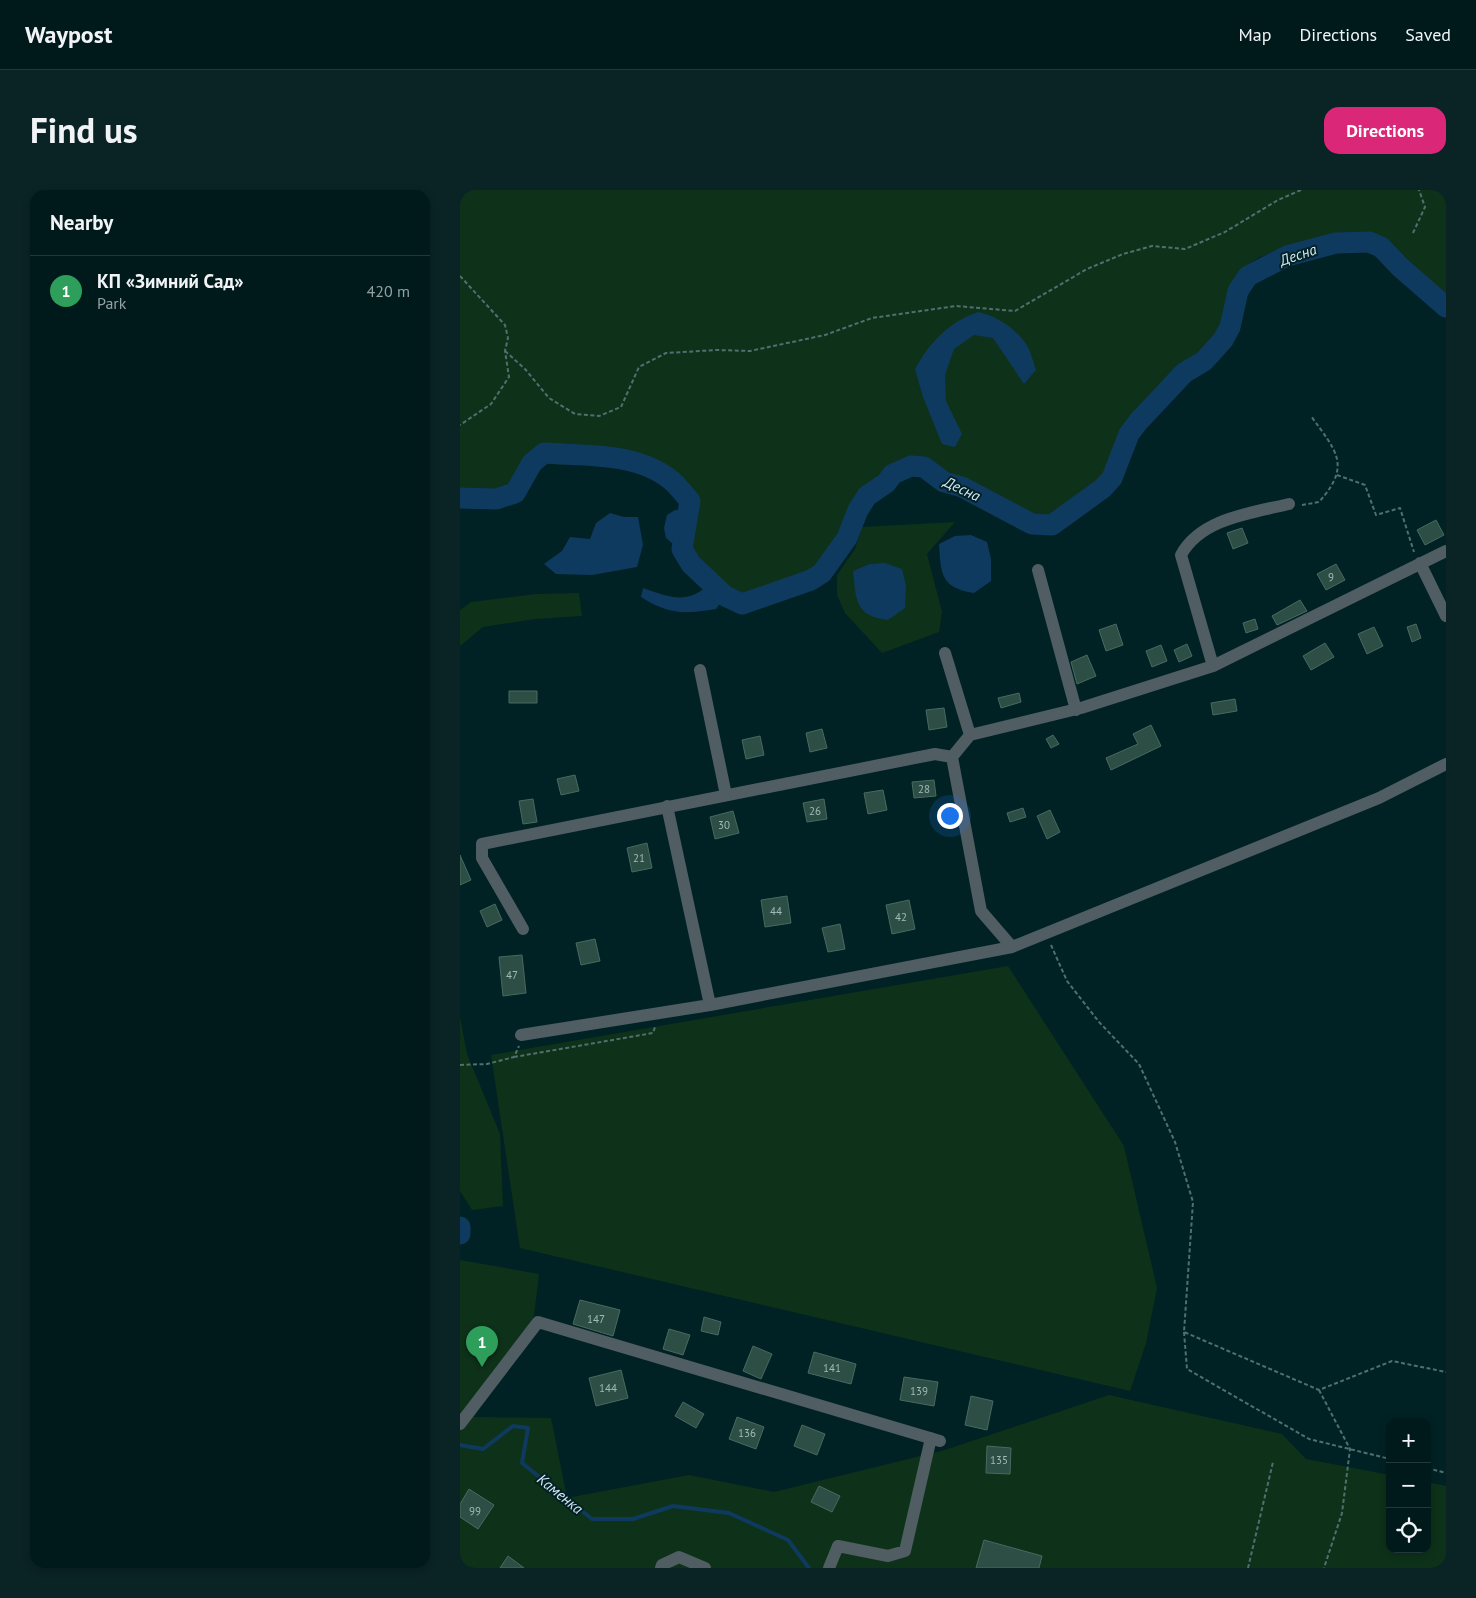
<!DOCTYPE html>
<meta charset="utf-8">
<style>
:root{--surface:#001a1b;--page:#0a2324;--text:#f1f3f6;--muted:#95a1a3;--line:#22383a;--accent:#db2777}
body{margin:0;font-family:"PT Sans",sans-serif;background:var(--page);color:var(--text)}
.controls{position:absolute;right:15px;bottom:15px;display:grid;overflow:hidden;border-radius:10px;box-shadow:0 2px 8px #0003}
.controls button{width:45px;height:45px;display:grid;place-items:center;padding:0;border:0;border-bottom:1px solid var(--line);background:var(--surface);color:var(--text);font:25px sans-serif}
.you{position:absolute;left:489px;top:625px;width:18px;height:18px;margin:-12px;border:4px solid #fff;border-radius:50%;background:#1a73e8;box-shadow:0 0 0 8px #1a73e833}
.badge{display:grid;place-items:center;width:32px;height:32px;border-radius:50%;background:var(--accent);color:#fff;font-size:16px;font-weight:700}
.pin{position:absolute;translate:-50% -41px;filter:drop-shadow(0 1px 2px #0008)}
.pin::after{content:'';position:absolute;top:26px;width:18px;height:15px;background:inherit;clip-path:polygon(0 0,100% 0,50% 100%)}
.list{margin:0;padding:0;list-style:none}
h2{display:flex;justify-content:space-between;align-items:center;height:65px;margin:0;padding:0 20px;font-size:21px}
h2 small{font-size:16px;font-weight:400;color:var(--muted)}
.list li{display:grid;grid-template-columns:32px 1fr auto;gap:15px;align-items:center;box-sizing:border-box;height:70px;padding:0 20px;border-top:1px solid var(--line)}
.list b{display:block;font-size:19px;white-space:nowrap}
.list p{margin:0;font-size:16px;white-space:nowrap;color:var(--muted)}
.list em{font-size:16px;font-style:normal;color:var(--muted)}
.icon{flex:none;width:28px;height:28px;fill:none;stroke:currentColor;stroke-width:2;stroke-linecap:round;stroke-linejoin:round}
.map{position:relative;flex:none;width:986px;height:1378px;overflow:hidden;border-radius:15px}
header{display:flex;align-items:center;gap:30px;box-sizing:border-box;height:70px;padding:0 25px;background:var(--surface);border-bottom:1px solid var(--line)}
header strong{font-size:24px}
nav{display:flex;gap:28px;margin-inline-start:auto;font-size:18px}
.intro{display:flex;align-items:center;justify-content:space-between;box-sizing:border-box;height:120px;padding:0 30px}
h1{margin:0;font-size:35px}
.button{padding:12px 22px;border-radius:15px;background:var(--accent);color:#fff;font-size:18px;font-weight:700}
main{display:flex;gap:30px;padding:0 30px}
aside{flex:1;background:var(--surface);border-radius:15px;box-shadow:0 2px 8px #0003}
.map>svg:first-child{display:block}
</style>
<header>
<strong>Waypost</strong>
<nav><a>Map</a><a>Directions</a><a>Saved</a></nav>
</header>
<div class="intro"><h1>Find us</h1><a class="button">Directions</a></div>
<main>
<aside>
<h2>Nearby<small></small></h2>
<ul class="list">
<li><span class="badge" style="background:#2e9e5b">1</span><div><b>КП «Зимний Сад»</b><p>Park</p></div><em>420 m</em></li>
</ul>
</aside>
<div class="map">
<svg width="986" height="1378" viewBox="0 0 986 1378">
<rect width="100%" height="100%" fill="#002224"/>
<!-- green -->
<path fill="#0e311a" d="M0,0H986V104L946,70L927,49L911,42L874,43L824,57L798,68L781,79L769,97L761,134L755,144L738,163L718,176L661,239L650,271L644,283L636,291L589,325H574L562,318L560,328L554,325L555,315L506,289L488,283L467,267H449L427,276L419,286L400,299L389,316L379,344L355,376L347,382L282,404C270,398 233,370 232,355C231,340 237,323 240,308C232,300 225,289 216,282C178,253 126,257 81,254L65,267L49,295L35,299L0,298Z
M495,332L467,364L482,422L479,442L422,463L385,423L377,405V385L395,359L402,337Z
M119,403L122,426L75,429L23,437L0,456V420L11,412L76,404Z
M548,776L664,956L697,1098L686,1153L670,1201L60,1058L31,865Z
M0,827L7,864L40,944L43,1016L12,1020L0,1001Z
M0,1070L79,1084L74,1126L14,1227L91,1228L107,1308L229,1285L314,1302L485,1260L649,1205L822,1244L846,1269L930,1285V1359H967V1292L986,1296V1378H0Z"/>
<!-- water -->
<path fill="#0f3a5f" d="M518,122C537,126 555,138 566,154C571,161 573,172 576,180L564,194L533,148L514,145L494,159L485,185L486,211L502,244L495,257L482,254L463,207L455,179C470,152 489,132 518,122Z
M215,320L228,321L222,356L212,353L206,348L204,338L207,325Z
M150,323L164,327H178L183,355L177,377L132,385L96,384L84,374L102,361L110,347L130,349L136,333Z
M511,345L527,352L531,369V391L514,403C480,398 481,383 479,354L495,346Z
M425,373L442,379L446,396L445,418L428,430C395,426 396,410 393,381L410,374Z
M251,393L265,406L256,419C223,424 210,425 181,407L183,398C212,408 227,415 251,393Z"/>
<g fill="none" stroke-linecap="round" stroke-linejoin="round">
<!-- stream -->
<path stroke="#0f3a5f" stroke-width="4" d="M0,1255L23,1259L53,1236L68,1238L62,1273L132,1329H173L213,1316L269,1323L328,1350L349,1378"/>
<!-- river -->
<path stroke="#0f3a5f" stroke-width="21" d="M0,308L36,309L55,303L72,273L84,263C125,266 178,262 212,291C218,296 224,304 230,311L222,359L231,374L265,406L282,414L351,390L362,383L387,348L398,320L407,306L426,293L433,284L451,276L464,277L484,292L502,297L572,334L592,335L643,298L652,288L669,244L678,232L724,183L744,171L763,150L770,137L778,101L788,86L827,66L876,53L909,52L921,57L940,77L986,117
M0,1037V1044"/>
</g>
<!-- building -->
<path fill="#2c4e45" stroke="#486a61" d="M976,330L984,345L965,355L957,340Z
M782,338L788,353L773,359L767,343Z
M876,374L885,390L866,400L857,384Z
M840,410L847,421L817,435L812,426Z
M795,429L798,439L786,443L783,433Z
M656,434L663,455L646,461L639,440Z
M956,434L961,448L952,452L947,437Z
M914,437L923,456L907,464L898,444Z
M865,453L874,467L851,480L843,466Z
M727,454L732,466L719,472L714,460Z
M701,455L707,471L692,477L686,461Z
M627,465L636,486L617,494L611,472Z
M49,501H77V513H49Z
M559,503L561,512L541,518L538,508Z
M775,509L777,521L753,525L751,513Z
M484,518L487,537L469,540L466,520Z
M691,535L701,556L651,580L646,568L678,554L673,544Z
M362,539L367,558L350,562L346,543Z
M593,545L599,554L591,558L586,549Z
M300,546L304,565L286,569L282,550Z
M115,585L119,601L101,605L97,589Z
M474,590L476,606L454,608L452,592Z
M423,600L427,620L408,624L404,603Z
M73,609L77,632L63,634L59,611Z
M364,609L367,629L347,632L343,613Z
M563,618L566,627L550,632L547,623Z
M590,620L600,642L587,649L577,626Z
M273,621L279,643L255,649L250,627Z
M187,653L192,678L172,682L167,658Z
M0,665L11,690L0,695Z
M327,706L331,733L305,737L301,710Z
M449,710L455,739L432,744L426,715Z
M35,714L42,730L27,737L20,721Z
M380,734L385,759L368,762L362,738Z
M135,749L140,771L121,775L116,753Z
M62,765L66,803L43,806L39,767Z
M120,1110L160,1120L153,1146L113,1134Z
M244,1127L261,1132L258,1145L241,1141Z
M209,1139L230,1145L223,1165L203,1159Z
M293,1156L312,1164L301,1189L283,1181Z
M354,1162L396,1174L391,1194L348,1183Z
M161,1180L168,1208L136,1216L129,1188Z
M444,1187L478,1192L474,1216L440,1210Z
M511,1206L533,1211L527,1240L505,1235Z
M223,1212L244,1224L236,1238L215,1226Z
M277,1227L304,1237L296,1259L269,1249Z
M342,1235L365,1244L357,1265L334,1256Z
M527,1256L551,1258L550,1284L526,1283Z
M359,1296L380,1306L372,1322L351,1312Z
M9,1299L34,1315L18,1339L0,1327V1314Z
M524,1350L582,1366L579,1378H516Z
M48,1366L64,1378H40Z"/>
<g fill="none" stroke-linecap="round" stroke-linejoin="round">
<!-- path -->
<path stroke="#526f70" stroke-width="2" stroke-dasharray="4 2.5" stroke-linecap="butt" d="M953,43L965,17L959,0
M0,86L45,135L48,148L45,161L49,187L31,214L0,235
M45,161L65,179L89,208L115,224L139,226L161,217L179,177L206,163L257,160L290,161L365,145L412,128L496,116L555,121L627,79L663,64L692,56L725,59L765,42L818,10L841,0
M877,285L905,295L916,325L940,318L954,362
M842,315L859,312C892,275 876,261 851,226
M591,755L607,791L639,832L679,874L715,952L733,1012L724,1142L859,1200L932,1171L986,1182
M54,867L193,843L195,837
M0,875L27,874L54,867L59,856
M724,1142L727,1179L849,1249L930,1269
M859,1200L890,1259L882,1323L864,1378
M967,1278L986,1283
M788,1378L813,1272"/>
<!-- minor -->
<path stroke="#505d63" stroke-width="12" d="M960,373L986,426
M578,380L616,520
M485,463L510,545
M753,476L721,365C741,328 792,323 829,314
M240,480L266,605
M492,567L521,721L552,757
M207,616L250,815
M63,739L22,668V654L475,564L492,567L510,545L621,518L753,476L986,361
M61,845L250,815L552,757L919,608L986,574
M0,1234L78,1132L480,1251
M201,1378L202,1375L219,1367L245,1378
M369,1378L378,1356L428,1366L445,1361L471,1248"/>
</g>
<g text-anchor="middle" stroke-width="4" stroke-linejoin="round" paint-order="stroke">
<!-- number labels -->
<g font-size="11" fill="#a2bab8">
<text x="871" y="391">9</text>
<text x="464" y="603">28</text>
<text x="355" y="625">26</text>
<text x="264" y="639">30</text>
<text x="179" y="672">21</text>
<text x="316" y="725">44</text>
<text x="441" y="731">42</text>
<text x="52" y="789">47</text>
<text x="136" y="1133">147</text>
<text x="372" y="1182">141</text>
<text x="148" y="1202">144</text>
<text x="459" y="1205">139</text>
<text x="287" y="1247">136</text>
<text x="539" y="1274">135</text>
<text x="15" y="1325">99</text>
</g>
<!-- water labels -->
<g font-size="15" font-style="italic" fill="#d7e6f5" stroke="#002224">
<text transform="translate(838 65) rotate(-19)" y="5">Десна</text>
<text transform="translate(502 299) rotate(25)" y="5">Десна</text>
<text transform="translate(100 1304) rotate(39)" y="5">Каменка</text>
</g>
</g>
</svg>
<div class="controls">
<button>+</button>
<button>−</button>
<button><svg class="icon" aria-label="locate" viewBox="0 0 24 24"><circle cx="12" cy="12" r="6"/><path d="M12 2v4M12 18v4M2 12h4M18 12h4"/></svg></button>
</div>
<div class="you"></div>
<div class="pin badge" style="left:22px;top:1177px;background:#2e9e5b">1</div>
</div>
</main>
